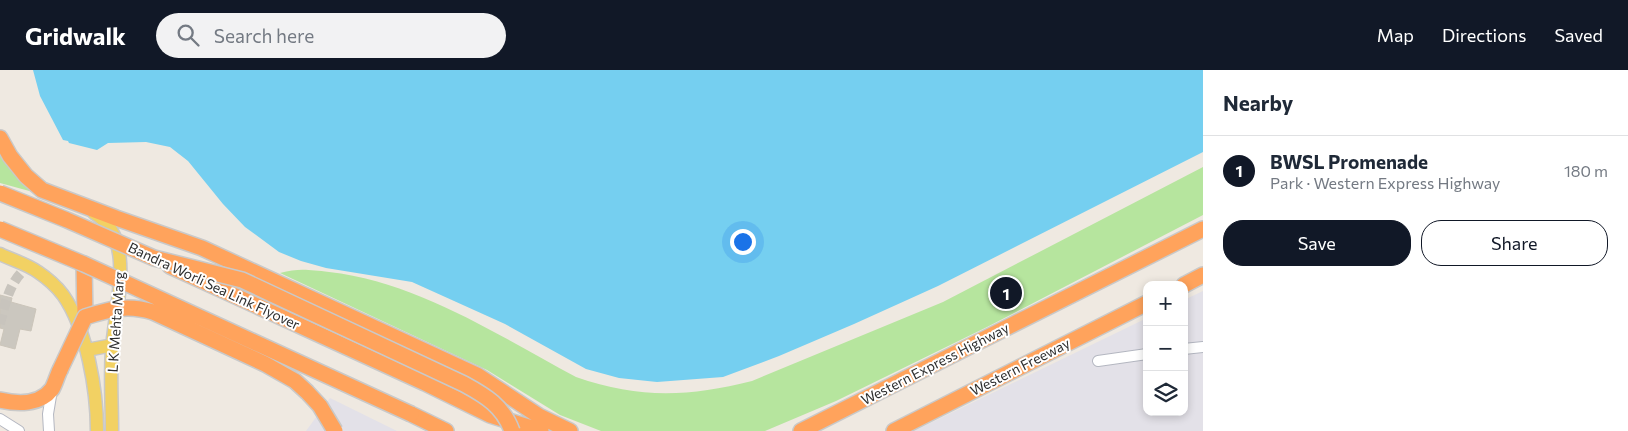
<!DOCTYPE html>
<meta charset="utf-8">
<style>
:root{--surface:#fff;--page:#f2f2f3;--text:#1f2937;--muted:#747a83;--line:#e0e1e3;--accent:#111827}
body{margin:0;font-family:Commissioner,sans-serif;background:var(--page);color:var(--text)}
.controls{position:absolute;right:15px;bottom:15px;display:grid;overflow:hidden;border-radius:10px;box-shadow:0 2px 8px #0003}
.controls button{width:45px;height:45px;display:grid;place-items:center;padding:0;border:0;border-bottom:1px solid var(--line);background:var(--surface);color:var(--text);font:25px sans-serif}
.you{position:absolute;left:742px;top:171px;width:18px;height:18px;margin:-12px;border:4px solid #fff;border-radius:50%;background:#1a73e8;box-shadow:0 0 0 8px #1a73e833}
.badge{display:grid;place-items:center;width:32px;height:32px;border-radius:50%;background:var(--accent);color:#fff;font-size:16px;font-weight:700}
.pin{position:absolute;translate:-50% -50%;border:2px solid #fff;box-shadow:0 1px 5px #0006}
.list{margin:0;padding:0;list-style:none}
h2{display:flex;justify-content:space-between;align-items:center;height:65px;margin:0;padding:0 20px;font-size:21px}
h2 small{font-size:16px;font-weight:400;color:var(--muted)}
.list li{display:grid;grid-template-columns:32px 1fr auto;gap:15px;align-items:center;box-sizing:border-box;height:70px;padding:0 20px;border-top:1px solid var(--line)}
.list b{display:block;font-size:19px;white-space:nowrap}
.list p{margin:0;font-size:16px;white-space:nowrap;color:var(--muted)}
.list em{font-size:16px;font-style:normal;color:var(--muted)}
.actions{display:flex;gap:10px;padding:15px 20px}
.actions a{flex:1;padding:11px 0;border:1px solid var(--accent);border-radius:20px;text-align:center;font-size:18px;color:var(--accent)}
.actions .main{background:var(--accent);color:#fff}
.icon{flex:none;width:28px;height:28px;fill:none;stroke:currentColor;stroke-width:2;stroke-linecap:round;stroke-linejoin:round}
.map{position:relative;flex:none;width:1203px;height:361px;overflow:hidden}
header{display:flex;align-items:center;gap:30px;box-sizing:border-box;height:70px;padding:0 25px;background:var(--accent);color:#fff}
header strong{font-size:24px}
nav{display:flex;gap:28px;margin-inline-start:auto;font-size:18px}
.search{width:350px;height:45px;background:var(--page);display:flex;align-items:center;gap:12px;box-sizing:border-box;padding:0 18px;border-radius:28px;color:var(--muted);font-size:19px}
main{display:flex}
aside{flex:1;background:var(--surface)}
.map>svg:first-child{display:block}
</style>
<header>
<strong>Gridwalk</strong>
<div class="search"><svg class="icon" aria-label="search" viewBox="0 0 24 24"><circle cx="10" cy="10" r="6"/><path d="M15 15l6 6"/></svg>Search here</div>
<nav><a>Map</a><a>Directions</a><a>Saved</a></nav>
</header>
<main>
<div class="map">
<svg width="1203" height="361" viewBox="0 0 1203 361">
<rect width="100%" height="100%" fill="#efe9e1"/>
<!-- industrial -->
<path fill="#e3e1e8" d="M1203,221V361H914L1147,248V342H1184V230Z
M330,328L397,361H306Z"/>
<!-- green -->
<path fill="#b6e59e" d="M0,79L16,105L33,122L0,113Z
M1203,97V145L987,257L836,331L765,361H601L560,345L487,300L280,203C299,198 309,200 329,202C418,212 499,266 576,307C639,329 688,327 752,311L943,232Z"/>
<!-- water -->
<path fill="#75cff0" d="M33,0H1203V82L938,216L854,254L779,286L723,307L657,312L619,308L586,299L505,254L412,212L326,198L301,191L279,182L245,157L223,134L188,91L170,77L146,72L108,73L97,80L69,73L68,71L63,70L40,26Z"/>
<!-- building -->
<path fill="#cbc7bf" stroke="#cbc5ba" d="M0,225L12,228L11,232L36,239L31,261L20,259L15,279L0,275L4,259L0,258Z"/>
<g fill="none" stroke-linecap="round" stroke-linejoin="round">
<!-- minor-tunnel -->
<path stroke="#c8c4bd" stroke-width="10" stroke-dasharray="10 5" stroke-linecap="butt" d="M0,254C5,234 10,209 28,197"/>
<defs>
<path id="minor" d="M1184,279L1203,277
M1098,291L1147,284
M0,349L19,361
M49,361L48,344L52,320"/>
<path id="major" d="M94,143C138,169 114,239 112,280C110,307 112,334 112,361
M0,184C12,190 27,194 38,202C47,208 57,217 63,225C87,259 97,321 97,361
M87,280L113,275"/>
<path id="highway" d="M0,68L10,86L26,106L42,120L116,148L202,178L477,305L539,346L570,361
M84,194L85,247
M170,196L425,313L490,345L541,361
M1184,215L1203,205
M0,330C17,334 40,335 52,319C55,314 57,306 60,300
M411,344L446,361
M801,361L1203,159
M894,361L1147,233"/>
</defs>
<!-- minor casing -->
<use href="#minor" stroke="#b4b7c1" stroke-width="12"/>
<!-- major casing -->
<use href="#major" stroke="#c9c9c9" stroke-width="15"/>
<!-- highway casing -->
<use href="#highway" stroke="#c9c9c9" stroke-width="18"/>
<!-- minor -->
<use href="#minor" stroke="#fff" stroke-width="10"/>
<!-- major -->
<use href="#major" stroke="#f2d163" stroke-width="12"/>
<!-- highway -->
<use href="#highway" stroke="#ffa35c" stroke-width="15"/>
<defs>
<path id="highway-bridge" d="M0,123L67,150L154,188L242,210L464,314C486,326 503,336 512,361
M0,159L84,194L411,344
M60,300L85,247C110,239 127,234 153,242L265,294L295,311L307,322L320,336L335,361"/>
</defs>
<!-- highway-bridge casing -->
<use href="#highway-bridge" stroke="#c9c9c9" stroke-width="18" stroke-linecap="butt"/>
<!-- highway-bridge -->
<use href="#highway-bridge" stroke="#ffa35c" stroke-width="15"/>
</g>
<g text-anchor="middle" stroke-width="4" stroke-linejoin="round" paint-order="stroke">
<!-- street labels -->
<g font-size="14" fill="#2e2e2e" stroke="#fff">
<text transform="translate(214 216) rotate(25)" y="5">Bandra Worli Sea Link Flyover</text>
<text transform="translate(116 252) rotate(-86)" y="5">L K Mehta Marg</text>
<text transform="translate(935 294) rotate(-27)" y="5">Western Express Highway</text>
<text transform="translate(1020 297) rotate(-27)" y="5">Western Freeway</text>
</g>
</g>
</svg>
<div class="controls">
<button>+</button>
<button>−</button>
<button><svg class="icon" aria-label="layers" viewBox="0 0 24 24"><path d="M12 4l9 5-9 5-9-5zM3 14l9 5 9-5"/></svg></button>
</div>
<div class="you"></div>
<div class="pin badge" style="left:1006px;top:223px">1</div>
</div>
<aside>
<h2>Nearby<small></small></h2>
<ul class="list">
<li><span class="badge">1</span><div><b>BWSL Promenade</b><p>Park · Western Express Highway</p></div><em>180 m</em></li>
</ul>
<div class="actions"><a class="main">Save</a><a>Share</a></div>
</aside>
</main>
